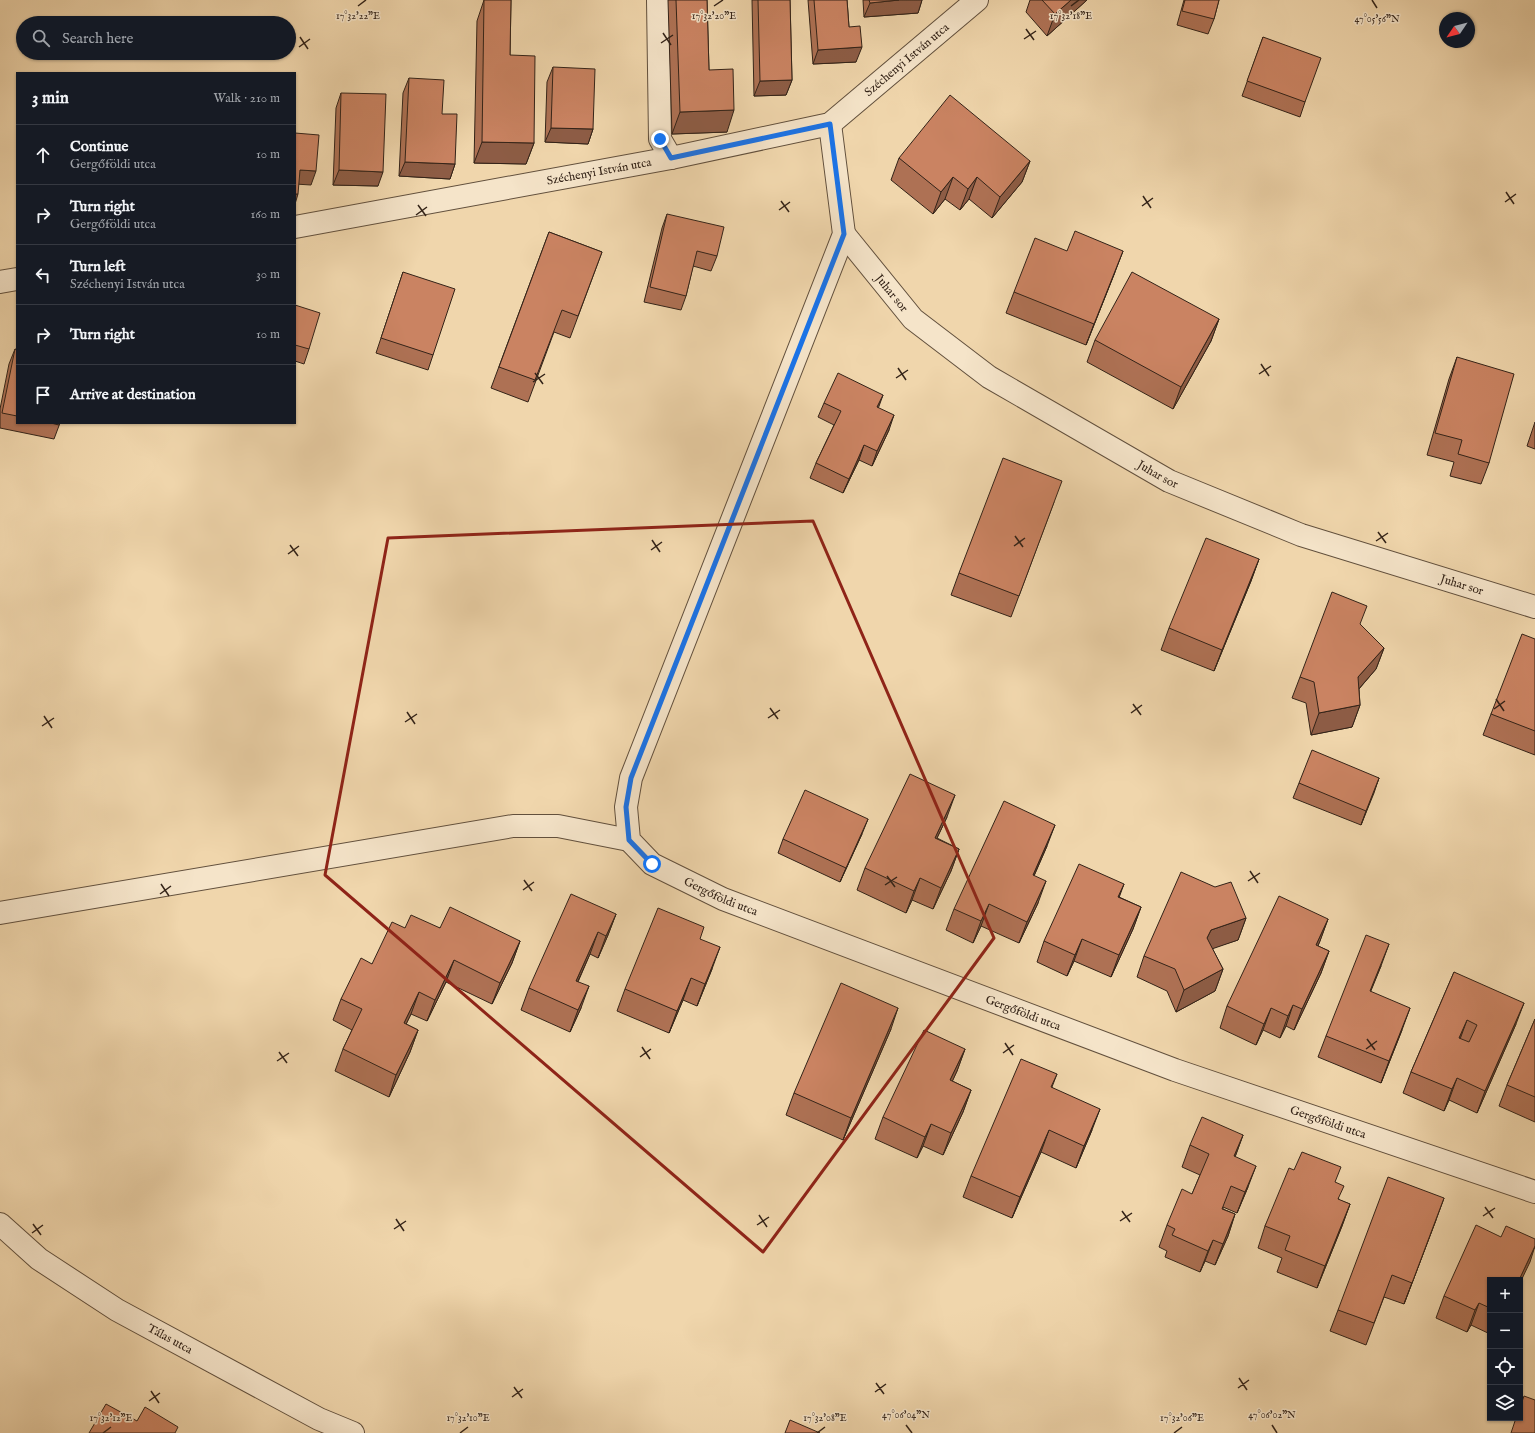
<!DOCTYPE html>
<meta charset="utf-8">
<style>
:root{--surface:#171b24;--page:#242831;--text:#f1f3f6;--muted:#9ea1a6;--line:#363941}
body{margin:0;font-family:"IM FELL English",serif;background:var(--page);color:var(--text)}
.controls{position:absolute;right:12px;bottom:12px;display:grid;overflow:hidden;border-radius:0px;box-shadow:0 1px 3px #0004}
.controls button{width:36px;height:36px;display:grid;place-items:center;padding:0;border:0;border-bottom:1px solid var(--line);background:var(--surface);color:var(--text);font:20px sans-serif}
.compass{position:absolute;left:1439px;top:12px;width:36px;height:36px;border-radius:50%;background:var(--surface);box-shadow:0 1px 3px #0004;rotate:235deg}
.stop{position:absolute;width:12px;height:12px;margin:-9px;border:3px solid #1a73e8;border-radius:50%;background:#fff}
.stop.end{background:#1a73e8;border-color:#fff;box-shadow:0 1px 4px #0008}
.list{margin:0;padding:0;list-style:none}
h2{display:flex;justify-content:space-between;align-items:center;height:52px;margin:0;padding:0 16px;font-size:17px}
h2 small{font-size:13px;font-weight:400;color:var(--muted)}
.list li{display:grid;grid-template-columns:26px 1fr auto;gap:12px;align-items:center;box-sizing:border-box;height:60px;padding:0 16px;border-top:1px solid var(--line)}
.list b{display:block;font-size:15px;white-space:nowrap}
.list p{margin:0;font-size:13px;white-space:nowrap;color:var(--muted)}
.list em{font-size:13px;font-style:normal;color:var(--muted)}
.icon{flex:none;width:22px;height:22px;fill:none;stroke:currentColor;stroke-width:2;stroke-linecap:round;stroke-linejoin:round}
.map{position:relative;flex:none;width:1535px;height:1433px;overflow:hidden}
.search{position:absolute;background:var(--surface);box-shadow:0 1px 3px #0004;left:16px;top:16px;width:280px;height:44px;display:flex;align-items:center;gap:10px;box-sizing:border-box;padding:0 14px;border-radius:22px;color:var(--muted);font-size:15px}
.panel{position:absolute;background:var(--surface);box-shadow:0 1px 3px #0004;left:16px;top:72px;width:280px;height:352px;border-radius:0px}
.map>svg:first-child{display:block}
</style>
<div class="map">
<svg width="1535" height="1433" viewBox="0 0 1535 1433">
<rect width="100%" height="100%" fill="#f0d6ac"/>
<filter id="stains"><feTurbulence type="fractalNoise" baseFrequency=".005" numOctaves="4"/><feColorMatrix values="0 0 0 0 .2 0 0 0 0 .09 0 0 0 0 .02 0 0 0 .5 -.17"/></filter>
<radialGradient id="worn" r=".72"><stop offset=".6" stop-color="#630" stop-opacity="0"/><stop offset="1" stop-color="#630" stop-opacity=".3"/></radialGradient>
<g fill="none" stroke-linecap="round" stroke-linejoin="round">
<defs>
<g id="street">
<path d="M658,0L660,139L671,158"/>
<path id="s1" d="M830,124L844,234L631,778L626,807L629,840L652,864L723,899L1175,1070L1535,1192"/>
<path id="s2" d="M295,227L671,158L830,124L977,0"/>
<path id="s3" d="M844,234L913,319L989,377L1169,481L1301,535L1535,607"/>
<path d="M0,282L17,279"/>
<path d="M0,913L513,826H558L629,840"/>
<path id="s4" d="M0,1224L39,1259L117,1310L319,1419L353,1433"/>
</g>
</defs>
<!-- street casing -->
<use href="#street" stroke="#62503d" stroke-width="24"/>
<!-- street -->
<use href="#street" stroke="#f5e4c9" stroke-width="22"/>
</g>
<!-- wall -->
<path fill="#ae7154" stroke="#332318" d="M484,0H511L510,55L534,143L526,164L474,163L477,21Z
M668,0H707L709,70L727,132L672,134Z
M752,0H790L792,80L786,95L754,96Z
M808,0H847L849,27L856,62L813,64Z
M863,0H922L918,13L864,17Z
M1030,0H1087L1047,36L1026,12Z
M1184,0H1219L1214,19L1208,34L1177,25Z
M1263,37L1305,102L1300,117L1242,96Z
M553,67L593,129L588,144L545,142L547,82Z
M409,78L455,164L450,179L399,176L403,93Z
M341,93L378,186L333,185L336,108Z
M899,158L1030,161L1022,182L992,218L969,199L960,210L945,199L933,214L891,180Z
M667,214L717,256L711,271L693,266L686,296L681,310L644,302L662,228Z
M549,232L602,252L570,338L554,332L528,402L491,388Z
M1067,251L1115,272L1086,345L1006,313L1014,292Z
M403,272L433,355L428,370L376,353Z
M295,305L309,349L304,364L295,361Z
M1219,319L1211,341L1173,409L1087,362L1095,340Z
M15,349L17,350V423H60L54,439L0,428V409L9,364Z
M1457,357L1489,463L1481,484L1450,476L1454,462L1427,455L1449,379Z
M824,403L878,407L889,430L872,466L859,460L843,493L810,478L816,463L834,425L818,417Z
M1535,422V449L1527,446Z
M1054,502L1011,617L951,595L959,573Z
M1259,559L1251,581L1214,671L1161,650L1169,628Z
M1360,624L1384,648L1376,669L1359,689L1360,705L1352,727L1311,735L1306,703L1292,698L1300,677Z
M1535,639V755L1483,735L1491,714Z
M1379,778L1361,825L1293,798L1299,783Z
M947,817L937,838L959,849L951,871L933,909L912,900L906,913L857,890L865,868Z
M862,834L840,882L778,853L783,839Z
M1047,846L1034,876L1038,903L1019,943L981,926L973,943L946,930L954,909Z
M1119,897L1141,907L1133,929L1111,977L1074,961L1067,976L1037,962L1044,941Z
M616,914L608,935L598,958L590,954L578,982L581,1008L570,1032L521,1010L529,988Z
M1246,918L1238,940L1212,948L1223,969L1215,991L1176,1012L1167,991L1137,977L1144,956Z
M1328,919L1318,946L1329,951L1321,973L1294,1030L1286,1026L1280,1038L1263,1030L1256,1045L1220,1028L1227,1006Z
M405,928H440L520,941L512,963L492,1004L446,982L427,1021L411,1014L406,1024L418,1030L410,1052L389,1097L335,1071L343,1049L352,1030L333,1020L341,999Z
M700,939L712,969L697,1006L683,1000L669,1033L617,1011L625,989Z
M1381,966L1370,992L1402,1030L1381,1083L1318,1057L1326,1036Z
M1454,972L1516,1024L1477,1113L1449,1100L1444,1111L1403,1093L1411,1072Z
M1535,1019V1122L1499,1106L1507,1085Z
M891,1029L843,1140L786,1115L794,1093Z
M965,1049L957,1071L952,1081L971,1090L963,1112L943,1155L923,1146L917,1158L875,1139L883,1117Z
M1057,1074L1052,1087L1092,1130L1076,1168L1041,1152L1012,1218L963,1197L971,1176Z
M1243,1135L1235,1157L1248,1187L1237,1213L1223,1207V1209L1235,1214L1228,1236L1215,1265L1205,1261L1200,1272L1165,1257L1167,1251L1159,1247L1167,1225L1192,1194L1200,1175L1182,1167L1190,1145Z
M1294,1170L1335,1183L1339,1200L1350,1204L1342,1226L1317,1288L1277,1272L1282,1258L1258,1248L1265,1226Z
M1436,1220L1404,1304L1384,1297L1366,1345L1330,1331L1338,1310Z
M1530,1262L1490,1280V1334L1471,1325L1467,1332L1436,1318L1444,1296Z"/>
<!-- shaded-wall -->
<path fill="#8d5c45" stroke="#332318" d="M899,0H922L918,13L864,17L870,3Z
M1071,0H1087L1047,36L1055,14Z
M862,47L856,62L813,64L818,50Z
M792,80L786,95L754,96L760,81Z
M734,110L727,132L672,134L680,112Z
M551,128L593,129L588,144L545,142Z
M482,142L534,143L526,164L474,163Z
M1030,161L1022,182L992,218L1000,197Z
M405,162L455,164L450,179L399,176Z
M300,170L316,171L311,185L295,184Z
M339,170L383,172L378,186L333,185Z
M953,177L945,199L933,214L941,192Z
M977,177L969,199L960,210L968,189Z
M295,194H298L295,204Z
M1123,251L1115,272L1086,345L1094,324Z
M1219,319L1211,341L1173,409L1181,387Z
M883,395L878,409L877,407Z
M894,415L889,430L872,466L877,451Z
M864,445L859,460L843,493L849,479Z
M1259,559L1251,581L1214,671L1222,650Z
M1384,648L1376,669L1350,699L1358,677Z
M1360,705L1352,727L1311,735L1319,713Z
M1379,778L1374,793L1361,825L1366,811Z
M955,795L947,817L927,859L935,838Z
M868,819L862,834L840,882L846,868Z
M1055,825L1047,846L1025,896L1033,875Z
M959,849L951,871L933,909L941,888Z
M920,878L912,900L906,913L914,891Z
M1046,881L1038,903L1019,943L1027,922Z
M1124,884L1116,906L1118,897Z
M989,904L981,926L973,943L981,921Z
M1141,907L1133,929L1111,977L1119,955Z
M616,914L608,935L598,958L606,936Z
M1246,918L1238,940L1203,952L1207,938L1211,930Z
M1328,919L1320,941L1308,967L1316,945Z
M598,932L590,954L568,1003L576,981Z
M1082,939L1074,961L1067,976L1075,955Z
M520,941L512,963L492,1004L500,983Z
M1389,944L1381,966L1362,1013L1370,991Z
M720,947L712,969L697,1006L705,984Z
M1329,951L1321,973L1294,1030L1302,1009Z
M454,960L446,982L427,1021L435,1000Z
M1223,969L1215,991L1176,1012L1184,990Z
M691,978L683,1000L669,1033L677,1011Z
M589,986L581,1008L570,1032L578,1010Z
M419,992L411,1014L396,1045L404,1023Z
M1524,1003L1516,1024L1477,1113L1485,1091Z
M1293,1005L1286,1026L1280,1038L1288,1016Z
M898,1008L891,1029L843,1140L851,1118Z
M1271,1008L1263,1030L1256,1045L1264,1024Z
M1410,1008L1402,1030L1381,1083L1389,1061Z
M1467,1020L1459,1042V1038Z
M418,1030L410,1052L389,1097L396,1075Z
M965,1049L957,1071L943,1102L950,1080Z
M1457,1078L1449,1100L1444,1111L1452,1089Z
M971,1090L963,1112L943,1155L951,1133Z
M1100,1109L1092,1130L1076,1168L1084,1146Z
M931,1124L923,1146L917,1158L925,1137Z
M1049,1130L1041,1152L1012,1218L1020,1197Z
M1243,1135L1235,1157L1234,1156Z
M1256,1166L1248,1187L1237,1213L1245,1192Z
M1444,1198L1436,1220L1404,1304L1412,1283Z
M1350,1204L1342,1226L1317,1288L1325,1266Z
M1235,1214L1228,1236L1215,1265L1223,1244Z
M1213,1240L1205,1261L1200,1272L1208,1251Z
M1535,1246L1530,1262L1520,1283V1280H1519Z
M1479,1303L1471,1325L1467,1332L1475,1310Z"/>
<!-- building -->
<path fill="#ca8362" stroke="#332318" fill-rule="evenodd" d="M484,0H511L510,55L535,56L534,143L482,142Z
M676,0H707L709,70L733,69L734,110L680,112Z
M758,0H790L792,80L760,81Z
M814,0H847L849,27L860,26L862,47L818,50Z
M869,0H899L870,3Z
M1042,0H1071L1055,14Z
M1185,0H1219L1214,19L1182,11Z
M1263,37L1321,58L1305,102L1247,81Z
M553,67L595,69L593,129L551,128Z
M409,78L444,80L442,114H457L455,164L405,162Z
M341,93L386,94L383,172L339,170Z
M950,95L1030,161L1000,197L977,177L968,189L953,177L941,192L899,158Z
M295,133L319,135L316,171L300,170L298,194H295Z
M667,214L724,227L717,256L697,251L686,296L650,287Z
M1075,231L1123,251L1094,324L1014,292L1035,238L1067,251Z
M549,232L602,252L578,316L562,310L535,380L499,367Z
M403,272L455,289L433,355L381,338Z
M1132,272L1219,319L1181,387L1095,340Z
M295,305L320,313L309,349L295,345Z
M15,349L17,350V416L2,413Z
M1457,357L1514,374L1489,463L1458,454L1462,440L1435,433Z
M838,373L883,395L877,407L894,415L877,451L864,445L849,479L816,463L841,411L824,403Z
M51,423H60L59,425Z
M1003,458L1062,481L1019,596L959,573Z
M1206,538L1259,559L1222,650L1169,628Z
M1332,592L1367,606L1360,624L1384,648L1358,677L1360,705L1319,713L1314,682L1300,677Z
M1522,634L1535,639V731L1491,714Z
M1312,750L1379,778L1366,811L1299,783Z
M910,774L955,795L935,838L959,849L941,888L920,878L914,891L865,868Z
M805,790L868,819L846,868L783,839Z
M1004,801L1055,825L1033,875L1046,881L1027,922L989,904L981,921L954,909Z
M1079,864L1124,884L1118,897L1141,907L1119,955L1082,939L1075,955L1044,941Z
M1181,872L1215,887L1231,882L1246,918L1211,930L1207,938L1223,969L1184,990L1175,969L1144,956Z
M571,894L616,914L606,936L598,932L576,981L589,986L578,1010L529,988Z
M1279,896L1328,919L1316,945L1329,951L1302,1009L1293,1005L1288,1016L1271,1008L1264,1024L1227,1006Z
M450,907L520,941L500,983L454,960L435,1000L419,992L404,1023L418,1030L396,1075L343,1049L362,1009L341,999L361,958L372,964L392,922L405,928L411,915L440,928Z
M658,908L704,927L700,939L720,947L705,984L691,978L677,1011L625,989Z
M1366,935L1389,944L1370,991L1410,1008L1389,1061L1326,1036Z
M1454,972L1524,1003L1485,1091L1457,1078L1452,1089L1411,1072ZM1467,1020L1477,1025L1469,1042L1459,1038Z
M841,983L898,1008L851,1118L794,1093Z
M1535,1019V1097L1507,1085Z
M924,1030L965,1049L950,1080L971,1090L951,1133L931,1124L925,1137L883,1117Z
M1021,1059L1057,1074L1051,1087L1100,1109L1084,1146L1049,1130L1020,1197L971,1176Z
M1202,1117L1243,1135L1234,1156L1256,1166L1245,1192L1231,1186L1222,1209L1235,1214L1223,1244L1213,1240L1208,1251L1172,1235L1175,1229L1167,1225L1182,1189L1192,1194L1209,1154L1190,1145Z
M1302,1152L1341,1167L1335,1182L1344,1186L1338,1199L1350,1204L1325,1266L1285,1250L1290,1236L1265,1226L1289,1168L1294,1170Z
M1388,1177L1444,1198L1412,1283L1392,1275L1374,1323L1338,1310Z
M1476,1225L1501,1237L1506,1226L1535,1239V1246L1519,1280H1490V1308L1479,1303L1475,1310L1444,1296Z
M1524,1396L1535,1400V1433H1511L1516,1418H1520V1407Z
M106,1404L137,1421L145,1407L178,1427L175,1433H89Z
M790,1420L820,1433H785Z"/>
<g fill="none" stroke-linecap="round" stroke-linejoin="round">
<!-- route -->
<path stroke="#1a73e8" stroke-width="5" d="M652,864L629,840L626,807L631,778L844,234L830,124L671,158L660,139"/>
</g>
<!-- marked area -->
<path fill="none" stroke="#8f2418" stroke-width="3" stroke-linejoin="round" d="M813,521L994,938L763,1252L325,875L388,538Z"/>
<!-- ticks -->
<path fill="none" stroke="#332318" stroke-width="1.5" d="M1372,0L1377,8M358,6L366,0M714,6L723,0M1071,6L1079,0M1026,29L1034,40M663,33L671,45M300,37L308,49M1024,39L1036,31M661,43L673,35M299,47L310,39M1506,192L1514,204M1143,196L1151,208M781,201L789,212M1505,202L1516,194M418,205L426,216M1142,206L1153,198M779,210L790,202M416,215L427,207M1261,364L1269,376M898,368L906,380M535,373L543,384M1259,374L1271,366M896,378L908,370M533,382L545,374M1378,532L1386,543M1015,536L1023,547M652,540L660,552M1376,541L1388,533M290,545L298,556M1014,546L1025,538M651,550L662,542M288,554L299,546M1496,699L1504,711M1133,704L1141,715M770,708L778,719M1494,709L1505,701M407,712L415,724M1131,713L1142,705M44,716L52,728M768,718L780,710M405,722L417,714M42,726L54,718M1250,871L1258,883M887,876L895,887M524,880L532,891M1248,881L1260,873M161,884L169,896M885,885L897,877M523,890L534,882M160,894L171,886M1367,1039L1375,1050M1005,1043L1013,1055M642,1047L650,1059M1366,1049L1377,1041M279,1052L287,1063M1003,1053L1014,1045M640,1057L651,1049M277,1061L289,1053M1485,1207L1493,1218M1122,1211L1130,1222M759,1215L767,1227M1483,1216L1495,1208M396,1219L404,1231M1120,1221L1132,1213M33,1224L41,1235M757,1225L769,1217M394,1229L406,1221M32,1233L43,1225M1239,1378L1247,1390M876,1383L884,1394M514,1387L522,1398M1238,1388L1249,1380M151,1391L159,1403M875,1392L886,1384M512,1397L523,1389M149,1401L160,1393M906,1425L912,1433M1272,1425L1277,1433M103,1433L111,1427M460,1433L468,1427M817,1433L825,1427M1174,1433L1182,1427"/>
<g text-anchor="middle" stroke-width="3" stroke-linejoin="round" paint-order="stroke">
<!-- street labels -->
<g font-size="12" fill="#332318" stroke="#f5e4c9">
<text dy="4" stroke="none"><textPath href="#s2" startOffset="645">Széchenyi István utca</textPath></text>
<text dy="4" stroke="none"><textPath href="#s2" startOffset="309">Széchenyi István utca</textPath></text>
<text dy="4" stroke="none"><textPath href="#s3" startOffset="76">Juhar sor</textPath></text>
<text dy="4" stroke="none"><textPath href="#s3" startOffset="400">Juhar sor</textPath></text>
<text dy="4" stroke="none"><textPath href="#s3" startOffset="724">Juhar sor</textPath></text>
<text dy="4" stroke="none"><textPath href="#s1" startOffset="867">Gergőföldi utca</textPath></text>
<text dy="4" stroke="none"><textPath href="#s1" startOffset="1191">Gergőföldi utca</textPath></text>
<text dy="4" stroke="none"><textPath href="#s1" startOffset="1515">Gergőföldi utca</textPath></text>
<text dy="4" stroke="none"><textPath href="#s4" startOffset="206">Tálas utca</textPath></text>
</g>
</g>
<g font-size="10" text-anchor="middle" fill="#332318" stroke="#f5e4c9" stroke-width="3" stroke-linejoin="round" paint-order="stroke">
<text x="358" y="19">17°32'22"E</text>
<text x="714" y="19">17°32'20"E</text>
<text x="1071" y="19">17°32'18"E</text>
<text x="1377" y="22">47°05'56"N</text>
<text x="906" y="1418">47°06'04"N</text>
<text x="1272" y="1418">47°06'02"N</text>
<text x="111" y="1421">17°32'12"E</text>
<text x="468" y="1421">17°32'10"E</text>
<text x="825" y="1421">17°32'08"E</text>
<text x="1182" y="1421">17°32'06"E</text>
</g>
<rect width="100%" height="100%" filter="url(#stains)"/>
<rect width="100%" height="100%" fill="url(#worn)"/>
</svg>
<div class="controls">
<button>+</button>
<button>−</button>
<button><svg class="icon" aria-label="locate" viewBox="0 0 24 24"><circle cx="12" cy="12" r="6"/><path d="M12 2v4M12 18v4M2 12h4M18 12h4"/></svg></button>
<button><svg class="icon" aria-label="layers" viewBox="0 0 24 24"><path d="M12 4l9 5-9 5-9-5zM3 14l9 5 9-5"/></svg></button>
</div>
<svg class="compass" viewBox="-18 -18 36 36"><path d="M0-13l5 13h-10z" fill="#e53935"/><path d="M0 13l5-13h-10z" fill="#9ea1a6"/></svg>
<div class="stop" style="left:652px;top:864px"></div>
<div class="stop end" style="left:660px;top:139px"></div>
<div class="search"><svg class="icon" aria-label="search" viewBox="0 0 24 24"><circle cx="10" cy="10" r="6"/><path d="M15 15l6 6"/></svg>Search here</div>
<section class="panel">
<h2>3 min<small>Walk · 210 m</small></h2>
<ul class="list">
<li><svg class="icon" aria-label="ahead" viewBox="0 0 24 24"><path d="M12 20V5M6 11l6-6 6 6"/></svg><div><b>Continue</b><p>Gergőföldi utca</p></div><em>10 m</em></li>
<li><svg class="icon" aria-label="right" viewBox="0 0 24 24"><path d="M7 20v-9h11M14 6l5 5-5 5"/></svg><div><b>Turn right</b><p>Gergőföldi utca</p></div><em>160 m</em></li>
<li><svg class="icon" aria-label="left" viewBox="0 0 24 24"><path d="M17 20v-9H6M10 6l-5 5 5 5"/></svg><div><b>Turn left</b><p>Széchenyi István utca</p></div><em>30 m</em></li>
<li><svg class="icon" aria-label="right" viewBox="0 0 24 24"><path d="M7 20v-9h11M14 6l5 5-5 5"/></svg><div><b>Turn right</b></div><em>10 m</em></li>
<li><svg class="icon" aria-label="arrive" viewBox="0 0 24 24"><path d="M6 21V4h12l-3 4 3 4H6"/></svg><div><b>Arrive at destination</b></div></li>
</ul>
</section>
</div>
